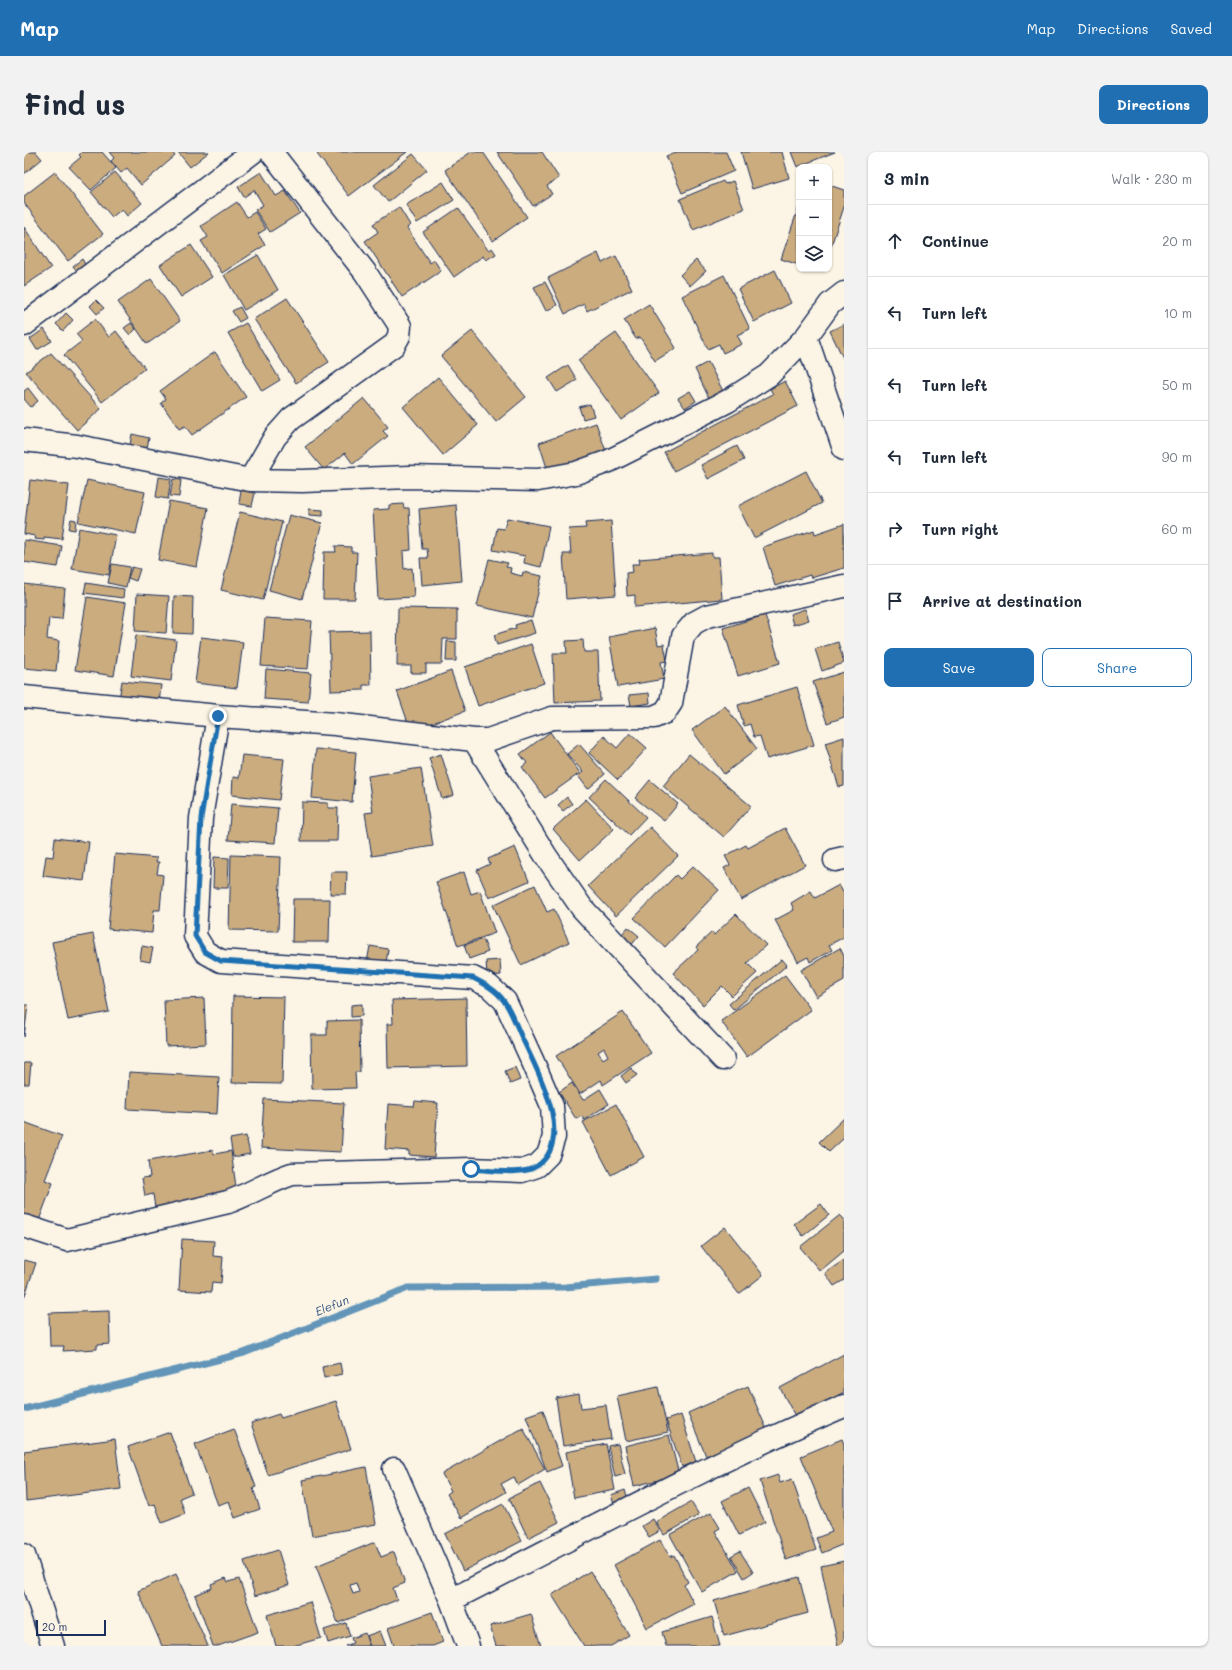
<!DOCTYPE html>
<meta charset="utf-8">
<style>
:root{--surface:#fff;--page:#f2f2f3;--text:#1f2937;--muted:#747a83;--line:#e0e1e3;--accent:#1f6fb2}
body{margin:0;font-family:Mali,sans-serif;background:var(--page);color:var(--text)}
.controls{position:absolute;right:12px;top:12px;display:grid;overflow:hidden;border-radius:8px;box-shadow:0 1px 3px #0004}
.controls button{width:36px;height:36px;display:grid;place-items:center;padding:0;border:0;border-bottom:1px solid var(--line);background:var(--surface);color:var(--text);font:20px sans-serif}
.scale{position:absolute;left:12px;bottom:10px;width:70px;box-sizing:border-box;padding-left:4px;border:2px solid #1b2f5e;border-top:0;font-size:11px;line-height:14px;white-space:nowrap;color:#1b2f5e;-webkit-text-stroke:3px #fcf5e5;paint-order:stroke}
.stop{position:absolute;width:12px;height:12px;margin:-9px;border:3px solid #1f6fb2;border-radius:50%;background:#fff}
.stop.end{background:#1f6fb2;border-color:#fff;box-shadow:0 1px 4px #0008}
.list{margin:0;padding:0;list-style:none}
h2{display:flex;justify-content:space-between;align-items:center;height:52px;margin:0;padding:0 16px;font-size:17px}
h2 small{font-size:13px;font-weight:400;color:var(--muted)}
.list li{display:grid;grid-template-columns:26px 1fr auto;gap:12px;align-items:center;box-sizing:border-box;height:72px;padding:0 16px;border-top:1px solid var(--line)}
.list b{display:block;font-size:15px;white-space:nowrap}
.list em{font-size:13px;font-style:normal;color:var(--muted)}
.actions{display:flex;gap:8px;padding:12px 16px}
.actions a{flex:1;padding:9px 0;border:1px solid var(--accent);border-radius:8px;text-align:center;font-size:14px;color:var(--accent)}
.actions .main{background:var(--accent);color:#fff}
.icon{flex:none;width:22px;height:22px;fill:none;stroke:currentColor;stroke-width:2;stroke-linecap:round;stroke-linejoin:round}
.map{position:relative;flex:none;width:820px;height:1494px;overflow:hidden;border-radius:8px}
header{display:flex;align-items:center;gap:24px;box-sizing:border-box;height:56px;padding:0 20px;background:var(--accent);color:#fff}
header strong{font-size:19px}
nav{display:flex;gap:22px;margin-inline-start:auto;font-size:14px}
.intro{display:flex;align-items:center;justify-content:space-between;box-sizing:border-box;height:96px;padding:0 24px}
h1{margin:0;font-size:28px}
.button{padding:10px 18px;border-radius:8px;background:var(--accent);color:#fff;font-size:14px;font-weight:700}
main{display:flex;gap:24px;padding:0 24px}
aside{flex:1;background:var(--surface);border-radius:8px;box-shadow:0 1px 3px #0004}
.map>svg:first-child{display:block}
</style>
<header>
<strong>Map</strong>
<nav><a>Map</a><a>Directions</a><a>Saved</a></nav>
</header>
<div class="intro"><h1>Find us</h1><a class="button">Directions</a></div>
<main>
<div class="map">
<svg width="820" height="1494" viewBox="0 0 820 1494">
<rect width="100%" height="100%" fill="#fcf5e5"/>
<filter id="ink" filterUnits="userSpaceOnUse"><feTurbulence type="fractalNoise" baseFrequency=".025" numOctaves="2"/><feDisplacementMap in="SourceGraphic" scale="8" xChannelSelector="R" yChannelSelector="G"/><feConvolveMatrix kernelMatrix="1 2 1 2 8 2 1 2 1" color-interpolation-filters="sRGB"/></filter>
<g filter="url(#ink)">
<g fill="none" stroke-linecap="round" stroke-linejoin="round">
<!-- stream -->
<path stroke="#6395b9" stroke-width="7" d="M0,1257L220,1201L384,1136L541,1135L632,1127"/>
</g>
<!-- building -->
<path fill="#cbac7f" stroke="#1b2f5e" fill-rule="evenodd" d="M0,0H12L18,7L0,22Z
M58,0H78L92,16L67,38L45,15L57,5L55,3Z
M85,0H148L151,4L117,33L103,16L97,21L87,9L90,6Z
M154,0H185L166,15Z
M295,0H383L325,44L293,2Z
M447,0H459L503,65L469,89L421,18Z
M473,0H518L535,26L523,34L528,42L509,54Z
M653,0H702L710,19L658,41L642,4Z
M717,0H758L765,26L728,37Z
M767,0H811L773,15Z
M389,2L403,18L364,50L350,33Z
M31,20L79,82L44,109L0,51V44Z
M91,20L118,51L103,64L98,57L88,65L67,40Z
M237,20L252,44L261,39L276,61L246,80L231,58L239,53L230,38L220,45L214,35Z
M699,29L701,32L709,29L720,57L669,78L656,47Z
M419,30L430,48L393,71L382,53Z
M805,33L820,38V55L805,100Z
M213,50L223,65L231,60L242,77L234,82L241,93L198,121L177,89L184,85L177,74Z
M775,54V113L757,107Z
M375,55L386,73L383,76L406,111L410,108L417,119L378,145L341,89L354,80L349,72Z
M434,56L464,98L468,96L472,102L462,108L459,104L430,125L399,80Z
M0,75L27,116L0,134Z
M167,93L188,125L157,145L136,113Z
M574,101L578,111L592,104L608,137L563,159L560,152L541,162L524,126Z
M234,103L254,138L220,158L200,123Z
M58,107L62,114L54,120L49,114Z
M672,108L682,119L666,134L656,123Z
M751,118L767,151L730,170L714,137Z
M700,123L726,177L713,183L718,192L699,201L695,192L684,197L658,144Z
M127,127L156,169L123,192L94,150Z
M521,130L533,153L522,159L510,135Z
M263,146L305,210L272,231L230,167Z
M72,148L80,156L73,162L66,154Z
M625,152L652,196L631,209L616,185L612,187L600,168Z
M216,155L222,166L215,170L208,159Z
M42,161L49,168L39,179L32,172Z
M71,167L85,185L92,179L121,216L78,250L40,203L58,189L52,182Z
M107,171L112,177L106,183L100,176Z
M222,171L256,228L238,239L204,181Z
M820,172V208L806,179Z
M20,177L28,189L13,198L6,187Z
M448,179L502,245L472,270L417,204Z
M592,181L635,241L597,268L554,208Z
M191,200L222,245L168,283L161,274L155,277L137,251L142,247L136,239Z
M27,201L77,257L53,278L2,220Z
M684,210L699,239L685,246L671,217Z
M544,213L553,228L533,240L524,226Z
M414,225L454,273L419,303L379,255Z
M761,229L774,254L650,319L640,300L749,242L746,237Z
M4,236L14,249L7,255L0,247V239Z
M666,239L672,249L661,256L654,246Z
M340,246L364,275L359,279L364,284L329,312L321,301L300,318L281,295Z
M566,252L570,264L559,267L555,255Z
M572,271L583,302L525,322L515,291Z
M108,282L125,286L123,296L106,293Z
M713,294L720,308L684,327L677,313Z
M782,319L798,351L730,386L714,354Z
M135,325L147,327L144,347L132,345Z
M149,327L157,328L155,345L146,344Z
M6,328L45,333L38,387L20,385V388L10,387L11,384L0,382Z
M63,328L121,340L112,382L54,370Z
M217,338L231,341L228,354L215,352Z
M145,349L184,356L173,415L134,408Z
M379,352L380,356H385L387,398L379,399L380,417L388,416L390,445L354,447L349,358L365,357V353Z
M432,353L438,429L398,433L396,406H404L403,397H398L395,357Z
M285,357L299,358V364L285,363Z
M216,360L258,370L239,448L197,438Z
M265,363L298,371L278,447L245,438Z
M483,366L525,374L517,415L500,411L501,404L469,398L473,376L480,377Z
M47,367L52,368L51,378L45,377Z
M587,369L592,443L542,447L539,402H547L545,377L562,376L561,371Z
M820,372V416L787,426L786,423L751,434L739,395L790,378L791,382Z
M55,376L92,383L85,423L48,417Z
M0,388L38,394L34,415L0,410Z
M311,394L327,395V400H333L331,447H299L300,400H312Z
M688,401V405H695L698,447L611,455V443L603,444L602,421L609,420L608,412H616L615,407Z
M465,407L484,411L482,415L487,416L486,421L498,424L499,420L518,424L508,466L453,454Z
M88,412L106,415L102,435L84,431Z
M108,415L116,417L112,429L104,426Z
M62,431L100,437L99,446L60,441Z
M0,432L41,437L38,467L25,466L23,487L35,489L32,519L0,516Z
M113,442L145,444L142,481L111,479Z
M150,444L169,445L168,482L149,481Z
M63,445L102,451L90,524L51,518Z
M374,456L433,457V487H419L418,512H402V521H387V514H373Z
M781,457L785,468L769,473L766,462Z
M741,463L756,511L714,524L699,476Z
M241,466L288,469L284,517L237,514Z
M507,468L511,481L473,493L470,483L492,476L491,473Z
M631,476L634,493L640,492L643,509L637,510L640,527L594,535L585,485Z
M346,479L347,533H339V538L307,539L305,480Z
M112,483L152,488L147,529L107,524Z
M177,485L219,490L213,536L171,531Z
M559,488L560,500H574L576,549L531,551L529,501H543L542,489Z
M423,489L432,490V509H422Z
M814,490L820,511L798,519L791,497Z
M507,492L520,531L454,554L441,515Z
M242,517L287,521L284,550L240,547Z
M427,519L441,559L387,579L373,539Z
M820,520V565L803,571L789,530Z
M98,529L137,533L135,552L95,547Z
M773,535L790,593L743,607L736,584L730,585L726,572L720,574L714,553Z
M625,541L626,551L607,554L605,543Z
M701,554L733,597L700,622L668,578Z
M526,580L556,621L521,646L498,615L503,611L496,602Z
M606,581L623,596L594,628L565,601L580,584L593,596Z
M820,585V634L815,635L801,591Z
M555,592L581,622L564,637L554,624L559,620L543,602Z
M292,597L332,600L328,650L288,646Z
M417,602L430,643L418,647L405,606Z
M665,602L727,654L700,685L639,634Z
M218,603L260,607L255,648L208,643L209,625L215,626Z
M397,616L409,694L348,704L341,661L349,660L344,624Z
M582,627L622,665L605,683L565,645Z
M626,628L654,652L640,669L611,646Z
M543,645L548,652L539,659L534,653Z
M562,647L590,677L556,708L529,677Z
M278,650L304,651V656H314L313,689H277Z
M207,652L254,656L251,691L204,688Z
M626,675L654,704L592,764L564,734Z
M761,676L781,713L717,748L700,716L706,713L701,704L722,693L724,696Z
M31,686L65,690L60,729L19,724L22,704L29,705Z
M491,695L505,729L465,746L453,718L466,712L464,707Z
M91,702L133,706L132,710H135L133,722L139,723L136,758H130L128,781L84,777Z
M207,703L257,705L254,779L205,778Z
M190,705L205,706L204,736H189Z
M669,714L695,738L641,795L610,766L652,723L656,727Z
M307,720H323L322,742H306Z
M440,720L447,742L456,739L471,781L434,794L412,730Z
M511,733L523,760L530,757L545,790L497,813L469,753Z
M815,733L820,742V785L805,793L808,798L786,810L784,805L774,810L751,768L770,758L767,751L787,739L791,746Z
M269,747H306L305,790H268Z
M712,762L742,793L723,811L733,821L708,844L698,834L679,853L649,821L674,798L672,795L688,780L690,783Z
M604,775L615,784L605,796L594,787Z
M69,782L85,860L44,868L28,790Z
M459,787L464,800L445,807L440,793Z
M118,794L129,796L126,810L116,808Z
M346,794L364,797L362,812L343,810Z
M816,796L820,804V829L792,845L777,818Z
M758,807L763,813L710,858L705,852Z
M476,808L477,823L463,824L462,809Z
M761,823L787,858L723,905L697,869Z
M209,844L260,845L258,932L208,931Z
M180,846L182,892L142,894L140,848Z
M442,846L443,914L364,916L363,872H369L368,848Z
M338,852V864L327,865V853Z
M0,853H4L0,885Z
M599,860L627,901L579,933L577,928L556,942L532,904ZM580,896L584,904L579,907L574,900Z
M335,868L336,920H331L332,936L288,937L287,883H303V869Z
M0,911H7L5,932H0Z
M491,915L496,928L486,932L481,919Z
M607,916L613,923L602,931L597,924Z
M105,920L195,925L193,962L103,957Z
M548,931L559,948L576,937L585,952L560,968L558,964L552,967L535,940Z
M240,947L320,951L317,1000L237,996Z
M391,949L414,951L410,1005L385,1003V999L361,997L364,952L390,954Z
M592,952L620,1005L587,1023L559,970Z
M820,966V986L805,1000L795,990Z
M0,970L38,984L21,1028L29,1031L14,1071L0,1066Z
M222,984L226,1002L209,1005L206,987Z
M189,998L190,1002L207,999L213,1042L131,1056L129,1042L121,1044L118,1026L126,1025L124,1009Z
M797,1052L805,1063L779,1084L770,1072Z
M816,1063L820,1067V1099L796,1119L776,1095Z
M701,1075L739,1123L715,1142L677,1094Z
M158,1087L190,1089L189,1104L199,1105L197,1131L188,1130L187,1140L155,1138Z
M0,1108L12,1111L0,1146Z
M820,1108V1128L810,1134L801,1121Z
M85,1159L86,1192L73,1193V1197L39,1199L40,1194H26L25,1161Z
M820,1202V1240L772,1266L756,1236Z
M316,1211L318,1222L300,1226L298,1215Z
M724,1234L743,1278L682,1304L664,1261Z
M634,1235L644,1280L602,1289L593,1244Z
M555,1242L557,1256L582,1253L587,1287L539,1294L532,1246Z
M312,1249L327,1297L244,1323L227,1271L255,1262L257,1266Z
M519,1258L538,1314L523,1320L502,1264Z
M657,1263L672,1310L658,1315L642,1268Z
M499,1276L521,1317L494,1333L490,1325L477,1332L482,1340L437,1366L423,1342L427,1339L418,1322Z
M210,1277L232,1335L229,1336L236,1357L211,1366L205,1349L194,1353L171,1292Z
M146,1280L168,1341L156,1346L161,1362L138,1371L131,1352L125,1354L104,1295Z
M645,1283L655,1323L610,1334L601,1294Z
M91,1287L97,1337L2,1349L0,1299Z
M818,1287L820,1292V1392L798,1401L792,1386L808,1380L777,1304Z
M582,1292L591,1338L550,1346L542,1300Z
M594,1292L601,1322L591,1325L584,1294Z
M342,1315L352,1372L288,1384L278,1328Z
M754,1323L756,1331L768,1327L792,1398L762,1408L736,1329Z
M516,1331L535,1370L504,1386L485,1346Z
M724,1336L741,1370L715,1383L698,1349Z
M601,1338L605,1350L591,1355L587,1343Z
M667,1350L675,1363L640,1383L632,1370Z
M479,1352L498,1389L439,1419L421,1382Z
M687,1361L696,1376L691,1379L714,1419L678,1440L646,1383Z
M629,1367L636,1379L625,1385L618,1374Z
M636,1388L646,1405L650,1403L664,1430L660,1433L670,1452L623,1476L590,1413Z
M351,1390L357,1405L370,1400L381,1431L369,1436L373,1448L314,1471L292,1414ZM332,1431L335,1440L329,1442L326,1433Z
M254,1398L265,1433L231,1444L220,1409Z
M716,1399L729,1420L720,1426L707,1404Z
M820,1409V1494H814L797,1414Z
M566,1419L605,1483L587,1494H560L528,1443Z
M152,1422L184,1494H138L114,1439Z
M775,1425L784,1461L700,1484L690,1449Z
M202,1426L204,1430L215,1427L234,1480L194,1494H189L171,1443L188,1436L187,1432Z
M286,1450L297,1486L269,1494H252L243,1463Z
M408,1460L419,1490L409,1494H370L364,1476Z
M507,1462L517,1494H472L466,1474Z
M688,1465L696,1494H642L638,1480Z
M322,1471L326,1484L304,1491L300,1478Z
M356,1479L362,1494H346L342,1484Z
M341,1481L345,1494H321L329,1491L327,1486Z"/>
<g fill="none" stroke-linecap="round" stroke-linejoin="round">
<defs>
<path id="minor" d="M0,173L229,0
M782,185L820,297
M0,288L53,294L226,328L278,329L386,325L514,328L552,321L585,309L704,249L745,223L782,185L806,152L820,141
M226,328L251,285L267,267L370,193L375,184L376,174L341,120L247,0
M0,545L194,564L311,572L450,588H464L528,566L630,565L641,560L647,551L659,484L670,471L683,464L820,434
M450,588L522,704L558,756L699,907
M811,708L820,706
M0,1074L43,1088L204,1050C227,1042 246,1029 268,1022L447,1017L498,1019L513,1014L524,1003L530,985L528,954L509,910L481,849L465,834L449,826L197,809L181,800L171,784L177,666L194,564
M370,1317L427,1448L444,1494
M0,1403L29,1494
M427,1448C557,1382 686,1311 820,1254"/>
</defs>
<!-- minor casing -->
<use href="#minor" stroke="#1b2f5e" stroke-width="25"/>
<!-- minor -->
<use href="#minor" stroke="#fcf5e5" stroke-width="22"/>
</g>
</g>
<g fill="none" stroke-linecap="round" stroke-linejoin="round" filter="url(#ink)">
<!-- route -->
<path stroke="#1f6fb2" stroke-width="5" d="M194,564L177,666L171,784L181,800L197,809L449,826C461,832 472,838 480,849C488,860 493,876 499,888C513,918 552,987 513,1014C499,1024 465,1018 447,1017"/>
</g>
<g text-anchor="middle" stroke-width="3" stroke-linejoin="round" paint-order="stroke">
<!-- water labels -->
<g font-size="12" font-style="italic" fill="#395a84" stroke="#fcf5e5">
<text transform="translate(308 1154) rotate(-22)" y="4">Elefun</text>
</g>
</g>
</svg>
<div class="controls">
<button>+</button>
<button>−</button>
<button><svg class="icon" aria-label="layers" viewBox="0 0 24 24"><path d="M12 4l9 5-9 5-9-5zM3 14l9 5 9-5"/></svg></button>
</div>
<div class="scale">20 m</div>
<div class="stop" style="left:447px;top:1017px"></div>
<div class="stop end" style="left:194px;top:564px"></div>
</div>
<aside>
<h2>3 min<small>Walk · 230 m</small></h2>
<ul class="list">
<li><svg class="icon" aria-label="ahead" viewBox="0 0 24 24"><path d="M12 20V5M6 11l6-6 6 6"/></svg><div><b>Continue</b></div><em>20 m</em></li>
<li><svg class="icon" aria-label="left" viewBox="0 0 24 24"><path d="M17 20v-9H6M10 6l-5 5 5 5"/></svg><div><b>Turn left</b></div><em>10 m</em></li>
<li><svg class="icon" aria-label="left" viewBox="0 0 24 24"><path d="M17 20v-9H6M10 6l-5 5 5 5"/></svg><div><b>Turn left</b></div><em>50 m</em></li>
<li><svg class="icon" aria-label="left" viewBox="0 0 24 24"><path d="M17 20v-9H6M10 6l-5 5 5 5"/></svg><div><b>Turn left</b></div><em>90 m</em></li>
<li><svg class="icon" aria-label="right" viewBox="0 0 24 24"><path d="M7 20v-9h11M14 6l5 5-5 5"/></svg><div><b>Turn right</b></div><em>60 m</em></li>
<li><svg class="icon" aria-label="arrive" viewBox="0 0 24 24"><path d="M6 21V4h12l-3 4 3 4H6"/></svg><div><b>Arrive at destination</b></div></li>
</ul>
<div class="actions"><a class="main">Save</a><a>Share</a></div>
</aside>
</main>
